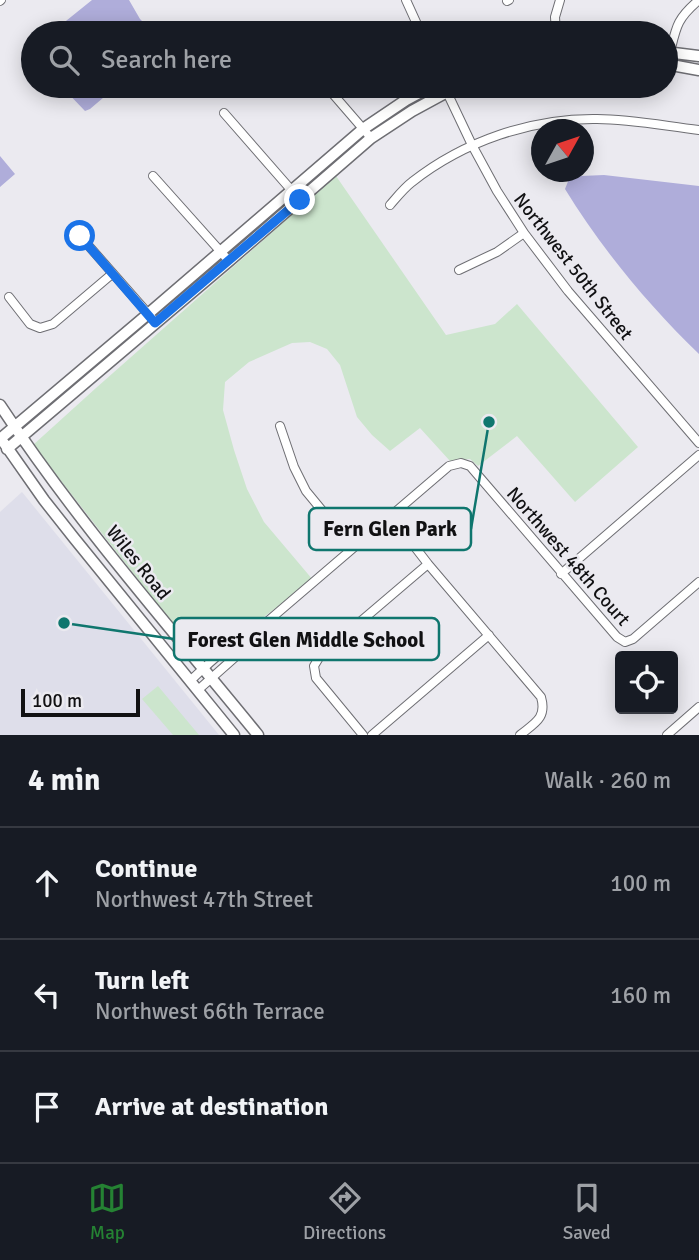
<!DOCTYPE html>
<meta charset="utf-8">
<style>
:root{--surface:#171b24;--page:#242831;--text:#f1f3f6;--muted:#9ea1a6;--line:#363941;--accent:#258233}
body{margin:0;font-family:Signika,sans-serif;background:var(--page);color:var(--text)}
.controls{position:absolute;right:21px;bottom:21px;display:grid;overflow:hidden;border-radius:7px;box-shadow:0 4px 18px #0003}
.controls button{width:63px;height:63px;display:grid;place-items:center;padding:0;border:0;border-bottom:2px solid var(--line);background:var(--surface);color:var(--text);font:35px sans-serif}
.compass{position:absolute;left:531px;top:119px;width:63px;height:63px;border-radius:50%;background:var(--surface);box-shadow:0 4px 18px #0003;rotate:50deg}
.scale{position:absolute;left:21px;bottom:18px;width:119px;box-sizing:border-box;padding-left:7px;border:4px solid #111113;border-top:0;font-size:19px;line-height:24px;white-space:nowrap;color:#111113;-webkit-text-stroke:5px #ebeaf0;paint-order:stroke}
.stop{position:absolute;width:21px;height:21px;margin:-16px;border:5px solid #1a73e8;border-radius:50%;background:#fff}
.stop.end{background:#1a73e8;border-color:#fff;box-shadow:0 2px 7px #0008}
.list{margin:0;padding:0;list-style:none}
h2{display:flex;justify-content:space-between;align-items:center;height:91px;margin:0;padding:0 28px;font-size:30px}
h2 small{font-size:23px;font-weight:400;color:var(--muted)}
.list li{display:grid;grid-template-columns:46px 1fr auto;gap:21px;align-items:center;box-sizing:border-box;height:112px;padding:0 28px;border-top:2px solid var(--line)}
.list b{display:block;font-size:26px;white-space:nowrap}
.list p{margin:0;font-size:23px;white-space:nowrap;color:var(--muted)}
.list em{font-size:23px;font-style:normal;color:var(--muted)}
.icon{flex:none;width:38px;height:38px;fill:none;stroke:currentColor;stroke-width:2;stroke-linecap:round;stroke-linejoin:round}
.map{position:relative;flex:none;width:699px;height:735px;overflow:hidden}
.search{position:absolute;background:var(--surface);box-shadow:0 4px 18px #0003;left:21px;right:21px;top:21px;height:77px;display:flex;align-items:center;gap:18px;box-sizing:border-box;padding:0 24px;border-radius:38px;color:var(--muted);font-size:26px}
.sheet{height:427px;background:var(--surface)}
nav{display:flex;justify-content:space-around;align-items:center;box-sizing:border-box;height:98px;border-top:2px solid var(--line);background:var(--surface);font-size:19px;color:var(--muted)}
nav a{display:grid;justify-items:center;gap:4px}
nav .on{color:var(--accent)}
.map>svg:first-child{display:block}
</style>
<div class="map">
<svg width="699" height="735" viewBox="0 0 699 735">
<rect width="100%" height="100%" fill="#ebeaf0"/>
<!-- built -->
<path fill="#dedeea" d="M22,492L219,735H0V512Z"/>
<!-- green -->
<path fill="#cce5cd" d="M336,176L446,335L495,324L517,304L638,447L575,502L517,436L478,466L470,459L450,461L420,428L390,451L372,435L357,417L340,365L327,349L310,342L292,343L249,362L225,382L223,410L234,450L247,489L264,522L313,580L217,652L200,659L33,445L96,388Z
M158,686L199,735H173L142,699Z"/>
<!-- water -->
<path fill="#afadda" d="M92,0H129L140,19L154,33H51Z
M61,86H117L90,109L85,111Z
M0,156L15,174L0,187Z
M604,175L699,186V354C649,306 601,248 565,189L569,179L581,176Z"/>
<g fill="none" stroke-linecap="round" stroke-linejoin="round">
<defs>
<path id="street" d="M406,0L421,33
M0,1L1,0
M507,1L509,0
M556,33L555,17L560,0
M669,57C676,29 675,20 699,0
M326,86L371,138
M444,86L472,145L497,191L524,233L568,291L699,443
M224,113L300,200
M153,176L229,261
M390,205C397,197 404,188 412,182C464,141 532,118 597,119C631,119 665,126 699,130
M80,236L152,318
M459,270L497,252L524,233
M9,297L30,324L40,328L53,324L112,274
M280,426L294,467L306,491L353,548
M391,516L428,564L541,697C547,718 535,723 520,735
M561,574L699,455
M190,681C212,660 240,634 268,621L449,466L461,463L470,466L617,637L625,642L633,639L699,582
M198,690L260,635L268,621
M363,735L316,678L314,666L320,656L428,564
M372,735L489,635
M667,735L699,707"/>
<path id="secondary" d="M666,52L699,56
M666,64L699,70
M0,405C77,522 170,627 258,735
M0,439L148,314L363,129L406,100L432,86
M4,443L44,500L74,538L234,735
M7,449L229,261L371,138L412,111L447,92L464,86"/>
</defs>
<!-- street casing -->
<use href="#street" stroke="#6e6e73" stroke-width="10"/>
<!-- secondary casing -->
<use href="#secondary" stroke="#6e6e73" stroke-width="13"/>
<!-- street -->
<use href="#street" stroke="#fff" stroke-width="8"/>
<!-- secondary -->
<use href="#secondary" stroke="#fff" stroke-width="10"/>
</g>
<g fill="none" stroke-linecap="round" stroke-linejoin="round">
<!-- route -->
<path stroke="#1a73e8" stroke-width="9" d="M80,236L155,323L300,200"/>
</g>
<g text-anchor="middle" stroke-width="5" stroke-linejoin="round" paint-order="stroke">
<!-- street labels -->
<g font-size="19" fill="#111113" stroke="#ebeaf0">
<text transform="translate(574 266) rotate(52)" y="7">Northwest 50th Street</text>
<text transform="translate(569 556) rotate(49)" y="7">Northwest 48th Court</text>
<text transform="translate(139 562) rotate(51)" y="7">Wiles Road</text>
</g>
</g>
<!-- callouts -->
<path fill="none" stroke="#0f766e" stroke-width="2.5" d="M489 422L471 529M64 623L174 639"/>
<g fill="#0f766e" stroke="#ebeaf0" stroke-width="2.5">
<circle cx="489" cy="422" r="7"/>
<circle cx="64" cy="623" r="7"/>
</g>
<g fill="#ebeaf0" stroke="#0f766e" stroke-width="2.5">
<rect x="309" y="508" width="162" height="42" rx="7"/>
<rect x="174" y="618" width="265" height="42" rx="7"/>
</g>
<g font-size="21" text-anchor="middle" font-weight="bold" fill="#111113">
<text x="390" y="536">Fern Glen Park</text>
<text x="306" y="647">Forest Glen Middle School</text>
</g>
</svg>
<div class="controls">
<button><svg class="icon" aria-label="locate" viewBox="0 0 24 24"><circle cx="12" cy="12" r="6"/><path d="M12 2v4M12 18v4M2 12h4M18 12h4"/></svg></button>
</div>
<svg class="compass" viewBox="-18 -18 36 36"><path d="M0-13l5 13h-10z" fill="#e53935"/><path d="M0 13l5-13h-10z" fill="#9ea1a6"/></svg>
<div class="scale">100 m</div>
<div class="stop" style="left:80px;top:236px"></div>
<div class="stop end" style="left:300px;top:200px"></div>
<div class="search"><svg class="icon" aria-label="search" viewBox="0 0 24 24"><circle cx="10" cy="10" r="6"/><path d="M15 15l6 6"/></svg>Search here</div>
</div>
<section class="sheet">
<h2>4 min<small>Walk · 260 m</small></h2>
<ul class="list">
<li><svg class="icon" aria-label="ahead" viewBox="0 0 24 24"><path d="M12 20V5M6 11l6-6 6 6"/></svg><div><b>Continue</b><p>Northwest 47th Street</p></div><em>100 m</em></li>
<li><svg class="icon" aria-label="left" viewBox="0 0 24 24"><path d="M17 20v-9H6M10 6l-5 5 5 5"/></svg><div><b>Turn left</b><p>Northwest 66th Terrace</p></div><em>160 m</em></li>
<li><svg class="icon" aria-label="arrive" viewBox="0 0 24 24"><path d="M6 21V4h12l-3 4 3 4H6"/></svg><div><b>Arrive at destination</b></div></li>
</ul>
</section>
<nav>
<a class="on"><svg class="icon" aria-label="map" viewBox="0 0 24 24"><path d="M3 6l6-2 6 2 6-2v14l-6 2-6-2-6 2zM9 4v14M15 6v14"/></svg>Map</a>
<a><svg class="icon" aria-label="directions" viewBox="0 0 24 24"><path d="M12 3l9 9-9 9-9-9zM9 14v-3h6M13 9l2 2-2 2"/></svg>Directions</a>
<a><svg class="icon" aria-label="saved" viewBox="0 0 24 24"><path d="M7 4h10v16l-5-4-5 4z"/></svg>Saved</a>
</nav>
